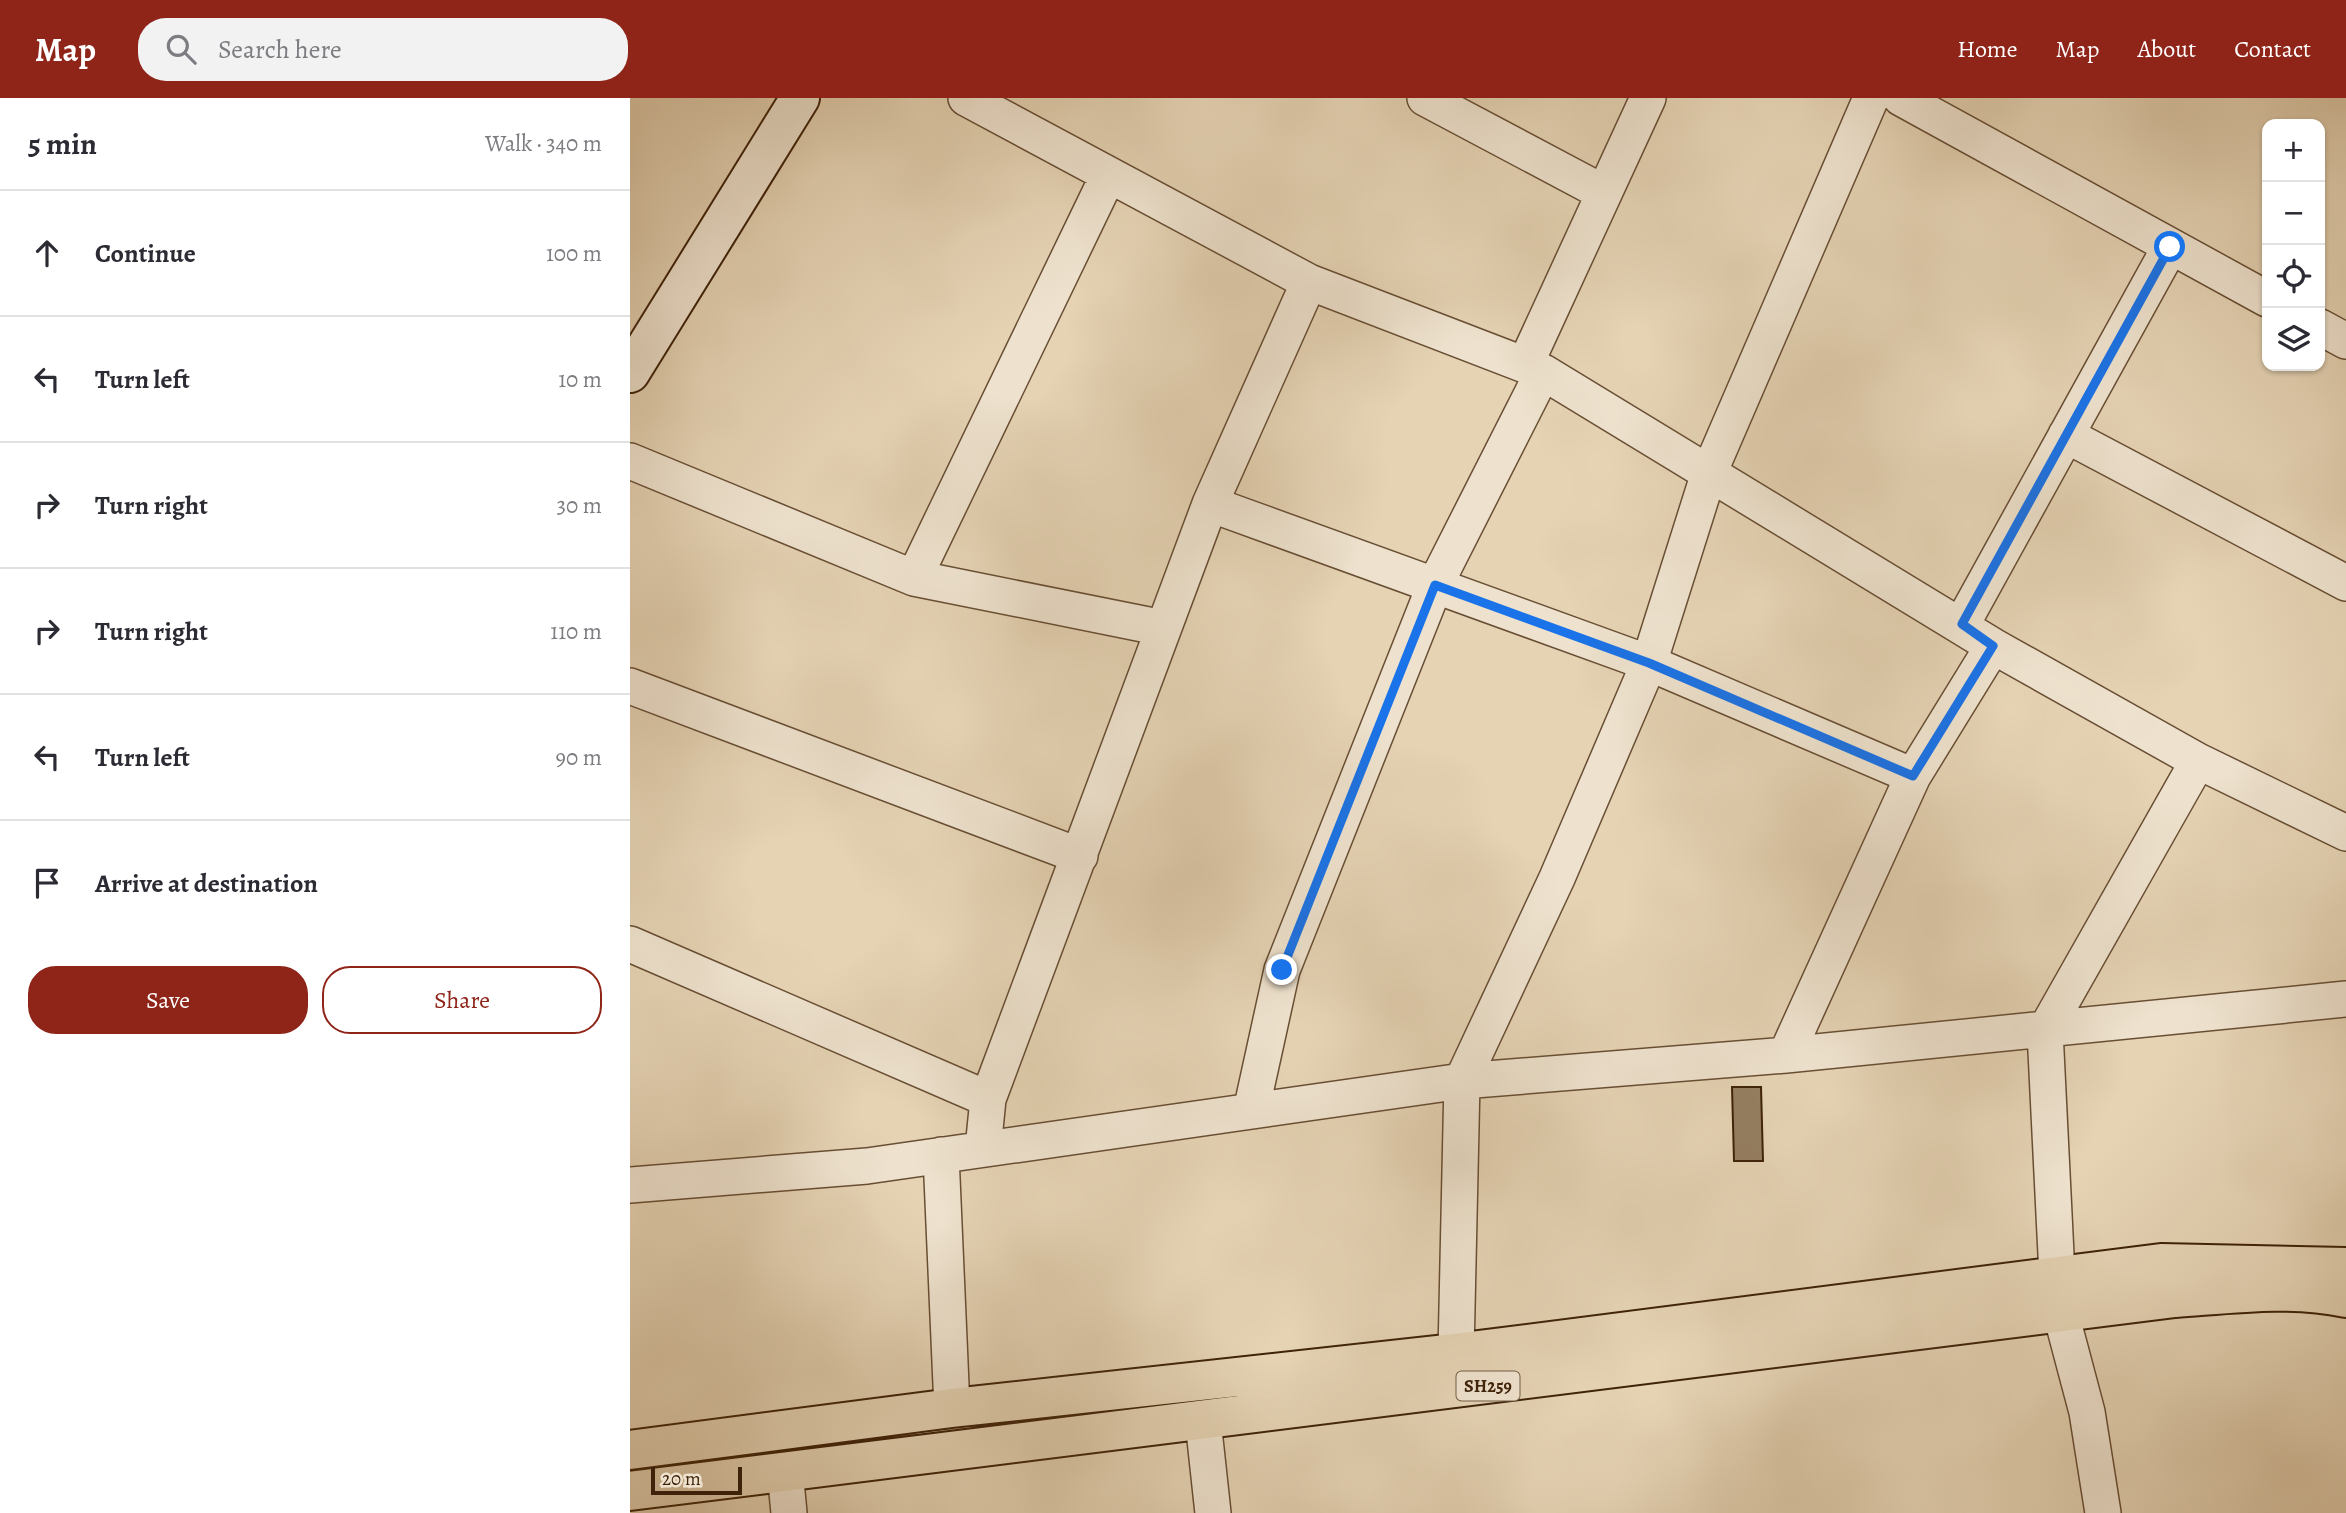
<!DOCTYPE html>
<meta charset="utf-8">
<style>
:root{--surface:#fff;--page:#f2f2f3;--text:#2b2b33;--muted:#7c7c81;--line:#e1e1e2;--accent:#8f2418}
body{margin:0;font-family:Alegreya,serif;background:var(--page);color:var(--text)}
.controls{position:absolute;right:21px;top:21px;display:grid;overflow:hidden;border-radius:14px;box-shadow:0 2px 5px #0004}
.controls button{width:63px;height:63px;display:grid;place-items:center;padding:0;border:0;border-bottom:2px solid var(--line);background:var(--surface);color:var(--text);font:35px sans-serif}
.scale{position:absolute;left:21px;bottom:18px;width:91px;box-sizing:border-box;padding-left:7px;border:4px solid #3e2209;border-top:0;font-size:19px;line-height:24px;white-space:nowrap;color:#3e2209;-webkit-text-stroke:5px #eee2ce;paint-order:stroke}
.stop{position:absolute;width:21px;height:21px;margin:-16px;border:5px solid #1a73e8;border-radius:50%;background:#fff}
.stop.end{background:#1a73e8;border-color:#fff;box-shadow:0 2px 7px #0008}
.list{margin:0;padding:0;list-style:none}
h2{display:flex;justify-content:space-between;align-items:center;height:91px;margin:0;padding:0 28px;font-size:30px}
h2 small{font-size:23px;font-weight:400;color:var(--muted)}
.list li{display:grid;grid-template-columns:46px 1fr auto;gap:21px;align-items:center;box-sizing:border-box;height:126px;padding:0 28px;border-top:2px solid var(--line)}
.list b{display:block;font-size:26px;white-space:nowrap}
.list em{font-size:23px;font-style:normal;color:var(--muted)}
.actions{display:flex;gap:14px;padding:21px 28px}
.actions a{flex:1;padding:16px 0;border:2px solid var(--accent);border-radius:28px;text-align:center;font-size:24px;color:var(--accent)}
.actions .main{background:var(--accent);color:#fff}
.icon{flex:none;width:38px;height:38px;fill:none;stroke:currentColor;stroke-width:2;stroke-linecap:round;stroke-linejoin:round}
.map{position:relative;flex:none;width:1716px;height:1415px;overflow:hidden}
header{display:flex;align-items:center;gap:42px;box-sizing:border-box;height:98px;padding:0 35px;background:var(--accent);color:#fff}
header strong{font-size:33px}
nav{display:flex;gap:38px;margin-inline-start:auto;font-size:24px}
.search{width:490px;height:63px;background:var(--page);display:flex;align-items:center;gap:18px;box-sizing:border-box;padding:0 24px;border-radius:28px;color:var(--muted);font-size:26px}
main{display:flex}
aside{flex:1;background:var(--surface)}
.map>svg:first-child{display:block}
</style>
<header>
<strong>Map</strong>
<div class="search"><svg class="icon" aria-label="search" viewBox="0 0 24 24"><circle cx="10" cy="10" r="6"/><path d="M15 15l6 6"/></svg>Search here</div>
<nav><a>Home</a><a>Map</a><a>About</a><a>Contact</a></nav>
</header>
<main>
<aside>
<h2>5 min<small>Walk · 340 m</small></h2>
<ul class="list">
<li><svg class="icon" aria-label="ahead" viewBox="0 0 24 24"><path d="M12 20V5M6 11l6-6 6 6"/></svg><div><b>Continue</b></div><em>100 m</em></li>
<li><svg class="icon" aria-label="left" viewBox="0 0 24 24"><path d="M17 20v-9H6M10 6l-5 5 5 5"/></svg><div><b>Turn left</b></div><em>10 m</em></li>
<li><svg class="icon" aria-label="right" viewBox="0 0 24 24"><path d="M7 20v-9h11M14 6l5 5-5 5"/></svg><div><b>Turn right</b></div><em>30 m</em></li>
<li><svg class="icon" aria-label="right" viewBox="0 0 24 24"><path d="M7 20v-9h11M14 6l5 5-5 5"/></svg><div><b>Turn right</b></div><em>110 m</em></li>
<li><svg class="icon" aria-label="left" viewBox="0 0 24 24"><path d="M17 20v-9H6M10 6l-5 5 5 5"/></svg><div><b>Turn left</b></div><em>90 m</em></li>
<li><svg class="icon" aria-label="arrive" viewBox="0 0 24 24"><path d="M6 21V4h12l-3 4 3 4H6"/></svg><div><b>Arrive at destination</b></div></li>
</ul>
<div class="actions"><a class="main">Save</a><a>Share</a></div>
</aside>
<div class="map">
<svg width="1716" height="1415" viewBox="0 0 1716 1415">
<rect width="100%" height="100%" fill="#e5d3b4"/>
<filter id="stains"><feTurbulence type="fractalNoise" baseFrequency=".00286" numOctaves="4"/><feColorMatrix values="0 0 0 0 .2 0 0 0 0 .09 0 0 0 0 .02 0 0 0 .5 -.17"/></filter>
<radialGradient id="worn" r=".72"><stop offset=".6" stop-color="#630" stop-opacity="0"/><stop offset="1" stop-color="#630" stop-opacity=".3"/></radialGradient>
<!-- building -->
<path fill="#957e62" stroke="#3e2209" stroke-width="2" d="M1102,989H1131L1133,1063H1104Z"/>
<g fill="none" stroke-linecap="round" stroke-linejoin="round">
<defs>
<path id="street" d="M336,0L679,184L913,274L1363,548L1568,663L1716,735
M795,0L974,95
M1271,0L1637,201
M679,184L580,406L1019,565L1283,678
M1690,229L1716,243
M896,265L1018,0
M1436,337L1716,485
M0,363L284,480L533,530
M284,480L478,78
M1332,526L1540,149
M0,588L450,758
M0,846L358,1001
M1156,957L1283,678L1363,548
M621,1013L652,872L805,487L913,274
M353,1051L358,1001L580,406
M311,1057L322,1310
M0,1087L237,1068L832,983L1156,957L1716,901
M1427,1177L1415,933L1568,663
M1431,1216L1457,1314L1473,1415
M826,1255L832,983L927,780L1019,565L1079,375L1241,0
M573,1323L583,1415
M155,1373L159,1415"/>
<path id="secondary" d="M0,275L170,0"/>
<path id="primary" d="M0,1352L322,1310L826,1255L1531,1165L1716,1169
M0,1393L1545,1200C1602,1196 1661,1188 1716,1200"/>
</defs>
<!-- street casing -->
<use href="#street" stroke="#684e34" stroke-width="38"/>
<!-- secondary casing -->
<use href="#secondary" stroke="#3e2209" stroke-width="42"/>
<!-- primary casing -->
<use href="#primary" stroke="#3e2209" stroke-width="42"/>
<!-- street -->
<use href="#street" stroke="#eee2ce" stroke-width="35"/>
<!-- secondary -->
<use href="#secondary" stroke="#eee2ce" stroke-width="38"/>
<!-- primary -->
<use href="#primary" stroke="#e5d3b4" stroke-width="38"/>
</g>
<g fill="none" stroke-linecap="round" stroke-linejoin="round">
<!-- route -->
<path stroke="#1a73e8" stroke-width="9" d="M652,872L805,487L1019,565L1283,678L1363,548L1332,526L1540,149"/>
</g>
<g text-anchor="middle" stroke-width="6" stroke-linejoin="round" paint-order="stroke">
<!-- shield labels -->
<rect fill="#eee2ce" stroke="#735c44" stroke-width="2" x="826.5" y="1273.5" width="63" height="29" rx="5"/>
<g font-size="18" font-weight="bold" fill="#3e2209">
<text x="858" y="1294">SH259</text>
</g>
</g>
<rect width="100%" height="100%" filter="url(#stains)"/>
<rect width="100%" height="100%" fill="url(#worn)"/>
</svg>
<div class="controls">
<button>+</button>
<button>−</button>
<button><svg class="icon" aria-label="locate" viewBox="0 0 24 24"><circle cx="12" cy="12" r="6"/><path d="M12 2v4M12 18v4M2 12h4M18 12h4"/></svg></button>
<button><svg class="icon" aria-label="layers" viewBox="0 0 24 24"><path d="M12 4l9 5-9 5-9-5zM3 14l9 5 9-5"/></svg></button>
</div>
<div class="scale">20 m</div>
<div class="stop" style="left:1540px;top:149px"></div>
<div class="stop end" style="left:652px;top:872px"></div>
</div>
</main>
